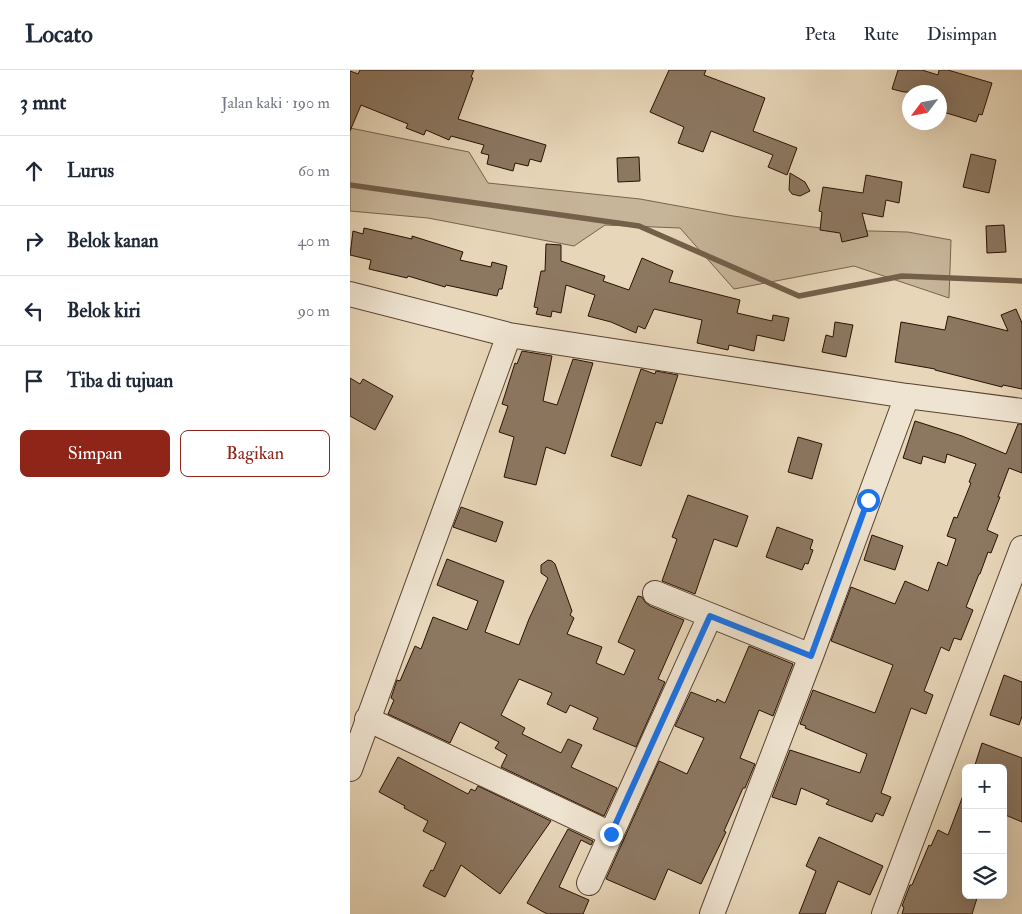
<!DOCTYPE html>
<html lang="id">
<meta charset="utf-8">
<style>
:root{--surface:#fff;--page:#f2f2f3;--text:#1f2937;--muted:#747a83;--line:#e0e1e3;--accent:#8f2418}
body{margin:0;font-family:"IM FELL Double Pica",serif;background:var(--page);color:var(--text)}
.controls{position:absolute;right:15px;bottom:15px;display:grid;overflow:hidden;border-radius:8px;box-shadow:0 5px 20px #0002}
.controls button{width:45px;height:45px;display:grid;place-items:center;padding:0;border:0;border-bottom:1px solid var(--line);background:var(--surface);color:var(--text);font:25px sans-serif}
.compass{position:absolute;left:552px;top:15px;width:45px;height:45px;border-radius:50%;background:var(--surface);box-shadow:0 5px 20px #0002;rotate:238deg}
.stop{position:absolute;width:15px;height:15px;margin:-11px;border:4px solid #1a73e8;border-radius:50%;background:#fff}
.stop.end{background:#1a73e8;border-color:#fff;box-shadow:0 1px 5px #0008}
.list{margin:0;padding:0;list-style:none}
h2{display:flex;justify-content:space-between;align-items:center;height:65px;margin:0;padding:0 20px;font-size:21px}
h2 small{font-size:16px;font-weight:400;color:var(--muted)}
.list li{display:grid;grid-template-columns:32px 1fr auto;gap:15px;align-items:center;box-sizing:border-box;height:70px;padding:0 20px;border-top:1px solid var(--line)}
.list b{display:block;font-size:19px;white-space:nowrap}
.list em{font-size:16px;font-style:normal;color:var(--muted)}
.actions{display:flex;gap:10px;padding:15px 20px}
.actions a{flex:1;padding:11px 0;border:1px solid var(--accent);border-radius:8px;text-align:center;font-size:18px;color:var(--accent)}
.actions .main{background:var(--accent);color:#fff}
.icon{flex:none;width:28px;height:28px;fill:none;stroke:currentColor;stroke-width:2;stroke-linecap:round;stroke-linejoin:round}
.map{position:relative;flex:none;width:672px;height:844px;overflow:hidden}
header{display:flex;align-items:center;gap:30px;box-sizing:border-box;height:70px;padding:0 25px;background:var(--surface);border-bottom:1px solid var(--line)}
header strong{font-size:24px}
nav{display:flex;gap:28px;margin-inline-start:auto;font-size:18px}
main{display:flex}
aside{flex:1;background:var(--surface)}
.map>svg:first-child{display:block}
</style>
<header>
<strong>Locato</strong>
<nav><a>Peta</a><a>Rute</a><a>Disimpan</a></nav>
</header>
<main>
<aside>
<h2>3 mnt<small>Jalan kaki · 190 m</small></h2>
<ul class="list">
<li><svg class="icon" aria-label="ahead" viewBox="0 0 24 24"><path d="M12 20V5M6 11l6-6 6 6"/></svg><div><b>Lurus</b></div><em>60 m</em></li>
<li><svg class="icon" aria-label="right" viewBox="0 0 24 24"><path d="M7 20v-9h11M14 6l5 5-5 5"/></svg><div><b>Belok kanan</b></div><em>40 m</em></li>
<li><svg class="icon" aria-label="left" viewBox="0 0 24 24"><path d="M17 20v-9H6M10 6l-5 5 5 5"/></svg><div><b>Belok kiri</b></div><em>90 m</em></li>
<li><svg class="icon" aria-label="arrive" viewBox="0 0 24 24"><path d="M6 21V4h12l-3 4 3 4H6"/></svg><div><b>Tiba di tujuan</b></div></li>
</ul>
<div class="actions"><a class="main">Simpan</a><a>Bagikan</a></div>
</aside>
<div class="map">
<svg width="672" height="844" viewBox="0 0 672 844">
<rect width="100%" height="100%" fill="#e7d6b8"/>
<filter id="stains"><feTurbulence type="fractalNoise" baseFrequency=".004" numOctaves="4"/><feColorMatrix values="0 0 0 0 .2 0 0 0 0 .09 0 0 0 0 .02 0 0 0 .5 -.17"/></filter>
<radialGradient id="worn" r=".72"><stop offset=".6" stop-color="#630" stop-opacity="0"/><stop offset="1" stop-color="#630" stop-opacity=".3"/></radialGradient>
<!-- green -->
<path fill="#c7b599" stroke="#78634e" d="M0,58L119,82L138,113L290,129L383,146L485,160L558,162L601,170L599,228L504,196L384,219L330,158L255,155L224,176L78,148L0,141Z"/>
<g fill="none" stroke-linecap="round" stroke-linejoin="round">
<!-- stream -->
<path stroke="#745f4a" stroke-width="5.5" d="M0,115L289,156L449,226L552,206L672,211"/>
</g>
<!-- building -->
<path fill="#8c7761" stroke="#291103" d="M10,0H124L121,7L123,8L108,49L196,75L191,92L180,89L178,96L165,93L163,101L137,94L139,85L131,83L134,75L101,66L99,70L76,60L74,65L56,58L58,54L11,35L0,61V1L8,4Z
M319,0H356L354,5L415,28L403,61L447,78L437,105L418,97L423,85L361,61L353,82L328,73L334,57L300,42Z
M548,0H572L588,5L589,0H598L642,13L632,45L629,44L626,52L590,41V22H554L542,19Z
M621,84L646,90L639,123L613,117Z
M289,87L290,111L268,112L267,88Z
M440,103L455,112L460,121L450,126L442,124L439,120Z
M516,105L552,112L549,133L536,130L533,147L512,143L518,166L492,172L490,163L470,160L472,142L469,141L473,117L513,123Z
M654,155L656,182L637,183L636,156Z
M14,158L62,169V166L113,182L110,190L141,197L142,192L157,196L152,219H149L147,226L96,215L95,217L58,206L57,208L19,199L21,190L0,185L3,161L13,164Z
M196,174L211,175V191L255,206L253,211L279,220L292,188L308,195L323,201L319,212L390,230L387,243L422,251L423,245L439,248L434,271L407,265L404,281L379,275L378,280L347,273L352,250L304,239L295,259L288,256L286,263L261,252L238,246L245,225L216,215L211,243L202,241L201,247L186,244L188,238L184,237L191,201H195Z
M666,239L672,253V319L653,315L652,317L585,300V299L545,292L551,252L595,260L598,246L658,261L651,245Z
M485,252L503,255L496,287L472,282L476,265L483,267Z
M172,281L202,286L193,331L207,335L223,289L243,293L215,384L196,377L186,415L154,407L164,367L149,362L158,336L152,334L165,293L167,294Z
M291,299L305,304L306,301L328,305L312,354L306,352L291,396L261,386Z
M0,308L10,314L13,309L43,326L25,360L0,346Z
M565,351L612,366L656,384L668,354H672V403L659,398L648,427H650L637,460L648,465L641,483L638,482L630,504H629L616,537L623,540L611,570L604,568L599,581L591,577L574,621L583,625L576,644L561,638L531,723L541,727L533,746L526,743L522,752L476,734L479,730L451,718L446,735L422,727L440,680L510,703L517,684L455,658L456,656L450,654L463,620L525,643L543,595L481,571L501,517L545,534L555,511L578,521L588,492L597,496L606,469L597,466L604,447L607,448L621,413L619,412L626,394L597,384L595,393L573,386L571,394L553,388Z
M448,367L472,374L462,409L438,402Z
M338,425L398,446L387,477L364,469L345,524L312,511L327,469L322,467Z
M111,437L153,452L146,472L103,457Z
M427,457L463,470L460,479L463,480L458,494L455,493L452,500L416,487Z
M522,465L553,476L545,500L514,490Z
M97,489L154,511L135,562L169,575L179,549L198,508L191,503V495L198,490L202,491L205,494L222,541L220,545L224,548L217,564L252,577L246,593L274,605L285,580L268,572L288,526L292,527L295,532L300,536L334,550L308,609L315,612L286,677L243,659L248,648L220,635L216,643L197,634L202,623L169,609L151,645L175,658L172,664L211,683L218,669L232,675L221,697L267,718L254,746L151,697L157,685L145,678L149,672L110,652L100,673L38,644L44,630L41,628L47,610L50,611L65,576L71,579L83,547L117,560L128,531L87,515Z
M399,576L443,594L423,646L409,640L390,688L405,694L395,718H393L374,761L376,762L351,814L318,799L305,830L256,809L309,691L337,704L354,668L325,656L341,622L366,632L367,629L375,633Z
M654,605L672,612V646L669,655L640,645Z
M632,673L672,688V752L653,744V698H624Z
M48,687L118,724L121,719L125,721L128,716L201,751L150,824L111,795L95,827L73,816L81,800L83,801L96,773L73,761L78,751L54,738L55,736L29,722Z
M614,723H616V825H628L622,844H552L554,837L552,836L560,815H562L579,775L581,776L588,760L598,765Z
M218,759L243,771L241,775L231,770L209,817L239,830L233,844H197L177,833Z
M469,767L533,796L520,825L488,811L475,844H449L466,801L456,796Z"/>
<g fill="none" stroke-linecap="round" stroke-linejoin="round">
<defs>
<path id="minor" d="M0,224L159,265L557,326L672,341
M305,523L461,586
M17,649L261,764
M0,699L159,265
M239,813L360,546
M362,844L461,586L557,326
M534,844L672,478"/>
</defs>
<!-- minor casing -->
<use href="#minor" stroke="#584230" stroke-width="26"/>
<!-- minor -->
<use href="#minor" stroke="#efe4d1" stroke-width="24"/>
</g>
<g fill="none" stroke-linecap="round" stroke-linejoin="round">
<!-- route -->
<path stroke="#1a73e8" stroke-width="6" d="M261,764L360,546L461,586L518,430"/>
</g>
<rect width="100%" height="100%" filter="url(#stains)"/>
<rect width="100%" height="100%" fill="url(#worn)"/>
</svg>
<div class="controls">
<button>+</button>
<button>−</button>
<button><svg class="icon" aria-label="layers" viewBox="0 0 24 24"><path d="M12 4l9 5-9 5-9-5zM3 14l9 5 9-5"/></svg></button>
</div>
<svg class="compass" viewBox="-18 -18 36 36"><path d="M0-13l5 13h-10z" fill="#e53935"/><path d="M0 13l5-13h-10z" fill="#747a83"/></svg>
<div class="stop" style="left:518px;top:430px"></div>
<div class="stop end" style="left:261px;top:764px"></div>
</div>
</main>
